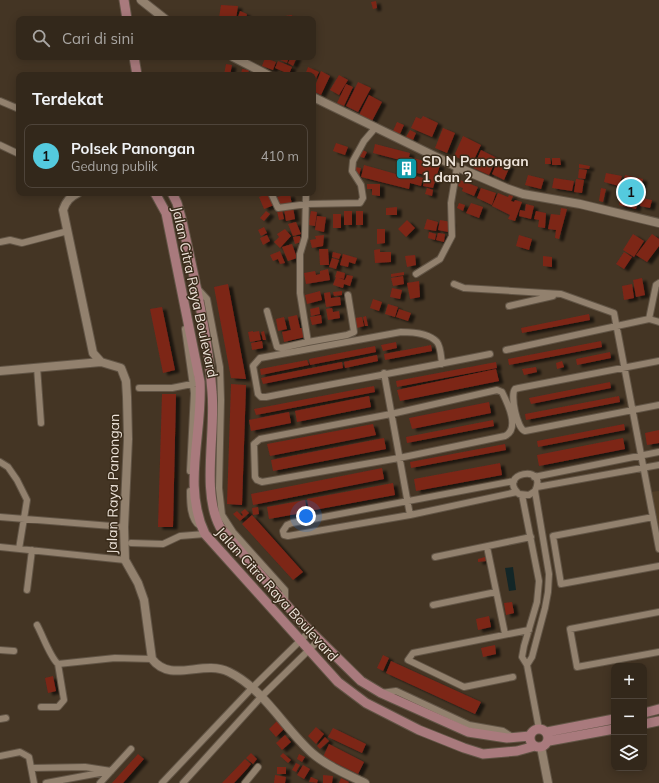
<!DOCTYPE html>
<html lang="id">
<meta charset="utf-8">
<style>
:root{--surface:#33281b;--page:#3e3428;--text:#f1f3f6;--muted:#a9a6a3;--line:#4e443a;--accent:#54cade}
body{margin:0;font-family:Mulish,sans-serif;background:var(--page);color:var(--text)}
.controls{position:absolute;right:12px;bottom:12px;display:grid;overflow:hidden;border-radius:8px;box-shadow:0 2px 10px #0003}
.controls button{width:36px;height:36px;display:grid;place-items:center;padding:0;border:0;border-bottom:1px solid var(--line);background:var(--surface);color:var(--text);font:20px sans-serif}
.you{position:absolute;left:306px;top:516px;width:14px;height:14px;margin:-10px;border:3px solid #fff;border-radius:50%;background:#1a73e8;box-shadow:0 0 0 6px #1a73e833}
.badge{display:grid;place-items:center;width:26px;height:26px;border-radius:50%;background:var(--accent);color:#111;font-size:13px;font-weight:700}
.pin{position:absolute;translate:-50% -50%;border:2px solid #fff;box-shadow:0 1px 4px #0006}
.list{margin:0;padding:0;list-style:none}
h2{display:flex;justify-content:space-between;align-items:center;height:52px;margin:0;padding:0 16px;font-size:17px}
h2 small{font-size:13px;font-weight:400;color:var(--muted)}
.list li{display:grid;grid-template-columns:26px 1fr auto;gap:12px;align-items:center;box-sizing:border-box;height:64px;margin:0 8px 8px;padding:0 8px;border:1px solid var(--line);border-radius:8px}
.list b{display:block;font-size:15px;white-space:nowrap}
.list p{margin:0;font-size:13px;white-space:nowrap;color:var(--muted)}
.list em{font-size:13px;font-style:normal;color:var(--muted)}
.icon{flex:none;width:22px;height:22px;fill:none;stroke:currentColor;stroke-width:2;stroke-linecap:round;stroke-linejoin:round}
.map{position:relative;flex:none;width:659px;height:783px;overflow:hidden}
.search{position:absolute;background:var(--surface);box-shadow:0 2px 10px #0003;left:16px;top:16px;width:300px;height:44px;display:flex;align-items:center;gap:10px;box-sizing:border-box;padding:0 14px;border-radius:8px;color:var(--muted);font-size:15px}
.panel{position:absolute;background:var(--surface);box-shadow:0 2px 10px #0003;left:16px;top:72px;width:300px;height:124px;border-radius:8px}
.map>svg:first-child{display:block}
</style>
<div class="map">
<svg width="659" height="783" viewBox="0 0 659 783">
<defs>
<filter id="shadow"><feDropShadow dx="4.5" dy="2.5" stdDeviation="1" flood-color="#0009"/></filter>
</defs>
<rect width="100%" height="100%" fill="#443524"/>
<!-- built -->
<path fill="#503d26" d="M659,491V531L651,492Z"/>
<!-- water -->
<path fill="#132627" d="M513,567L516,590L509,591L505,568Z"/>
<!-- building -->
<path fill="#7d2519" filter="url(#shadow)" d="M376,1L377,8L373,9L371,2Z
M221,5L238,6L236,19L219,18Z
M240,11L247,14L246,19L238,17Z
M292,15L293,19H278V17Z
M281,57H289L287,63L280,60Z
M291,57H297L293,66L288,63Z
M265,58L276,62L273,70L262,66Z
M278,61L292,67L289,74L275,68Z
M226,64L232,65L230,75H224Z
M308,67L319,72L313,85V75H305Z
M242,69L249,70L248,75H241Z
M321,71L330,76L321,95L313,91Z
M339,75L348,80L339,95L330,90Z
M358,82L371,88L358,112L346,106Z
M346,84L353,87L344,106L337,103Z
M369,95L382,102L372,121L359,115Z
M423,116L438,123L432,137L411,128L416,117L421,119Z
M397,122L404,125L400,134L393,131Z
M443,128L455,133L447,153L435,148Z
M410,130L416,133L413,140L406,137Z
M463,136L481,145L472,164L454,156Z
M336,143L348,147L345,155L333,151Z
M375,144L410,153L409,157L440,165L433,188L423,186L425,175L413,172L412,175L423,178L421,186L410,183L409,189L361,177L364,165L396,174L400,160L373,153Z
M360,149L367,152L364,158L358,156Z
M481,150L497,158L489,175L473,168Z
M545,158H550L551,164H545Z
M552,158H560L561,165H552Z
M498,160L510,166L504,180L492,174Z
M579,164L590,166L589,169L579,168Z
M355,167L361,168L359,176L353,174Z
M579,169L587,170L585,179L578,178Z
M606,173L622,176L619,186L604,182Z
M528,175L544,179L541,189L525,185Z
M625,175L643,179L636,209L619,205Z
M554,178L574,181L572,191L552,188Z
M576,179L584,180L582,193L574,192Z
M460,180L478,187L474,196L462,191L463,188L458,186Z
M367,184H380V196L372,195V189H367Z
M427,188L433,190L432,196L425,194Z
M481,188L496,193L492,205L477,198Z
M601,188L606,189L603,202L599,201Z
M270,193L274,205L264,209L259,197Z
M498,193L508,197L509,195L513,196L511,201L514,202L515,200L522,202L515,221L508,219L510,215L492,206Z
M290,194L292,205L280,208L277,197Z
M642,198L652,200L650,208L640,206Z
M459,203L465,205L463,211L457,208Z
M471,203L483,207L479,218L466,213Z
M526,204L534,206L531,219L519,216L520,210L525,211Z
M293,207L295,219L286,221L284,209Z
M397,207V215H386V208Z
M561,208L567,209L559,239L555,238L556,230L548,229L551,214L560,215Z
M282,210L284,219L279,220L277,211Z
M266,211L270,214L264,221L260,218Z
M311,211L317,212L315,226L308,225Z
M344,211H352V225H344Z
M356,211H363V225H356Z
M536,211L546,213L545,228L538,227L539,220L534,219Z
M333,214H341V228H333Z
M317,216L326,217L324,232L315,230Z
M427,219L438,222L436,231L424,229Z
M407,220L415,228L406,237L398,229Z
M440,220L451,222L448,232L438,230Z
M296,222L301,234L293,236L288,224Z
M264,227L267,233L261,236L258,230Z
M285,229L291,236L280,248L274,242L279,237L277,234Z
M377,229H385V243L377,244Z
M429,232L436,234L435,240L428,238Z
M438,233L445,234L444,242L436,240Z
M633,234L644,241L634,257L623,250Z
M652,234L659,239V246L647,262L636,255Z
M267,235L270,241L263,245L260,238Z
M324,235L323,246L312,248L310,240L316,239L315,236Z
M519,235L532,239L529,250L516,246Z
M300,236L301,242L295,244L293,237Z
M292,244L297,258L288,261L282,247Z
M319,249H328L329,265H320Z
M380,249V252H391V262L375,263L374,250Z
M280,251L285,263L280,264L278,259L273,261L270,255Z
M333,252L341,254L339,259L332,257Z
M624,252L632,257L624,269L616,264Z
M343,254L357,258L355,264L349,262L348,267L340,265Z
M415,255L416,265L407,267L405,256Z
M543,256L552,257V267L543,266Z
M332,258L339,260L336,269L329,267Z
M328,269L330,280L306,284L304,273L315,271L316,275L320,274V271Z
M337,271L345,273L344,279L335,277Z
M404,272V275L391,277V274Z
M347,275L353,276L350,286L344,284L343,288L333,285L336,277L345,280Z
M403,276L404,284L393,286L391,278Z
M642,278L645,295L636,297L633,280Z
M419,281L420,297L410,299L407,283Z
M228,284L246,379L231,378L214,287Z
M632,284L634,298L624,300L622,286Z
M392,288L402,290L400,299L390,297Z
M320,291L322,300L307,304L305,295Z
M342,291V295L334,296L333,292Z
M330,292L331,298L340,297L341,305L326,307L324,293Z
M373,299L382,302L379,311L370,308Z
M388,304L398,307L395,317L385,314Z
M162,307L175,370L163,373L150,309Z
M319,307L320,314L311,316L310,309Z
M332,308L333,312L339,311L340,318L328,320L326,309Z
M399,309L411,313L408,321L396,317Z
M589,314L590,320L522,333L521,328Z
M297,315L300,328H303L305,337L284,342L282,332L291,330L288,317Z
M321,315L322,323L312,325L310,317Z
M366,316L368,326H365L363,317Z
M284,317L287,329L278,331L276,319Z
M362,317L364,326L357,328L355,318Z
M253,331V332L259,331L261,340L250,342L248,332Z
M264,331L266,340H263L261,332Z
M262,341L263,348L252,350L251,343Z
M601,341L602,347L509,365L508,359Z
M396,342L397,348L383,351L381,345Z
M431,345L432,351L385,360L384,354Z
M375,346L376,352L310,365L309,359Z
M610,352L611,358L577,365L576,359Z
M377,355L378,361L345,368L344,362Z
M307,360L309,365L261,375L260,369Z
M562,361L564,367L557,369L556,363Z
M342,362L343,368L263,384L261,378Z
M496,362L497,368L397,387L396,381Z
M536,367L537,372L524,375L522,369Z
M496,369L499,381L400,401L397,390Z
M610,382L611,388L531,404L529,398Z
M231,384L246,385L242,505L227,504Z
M374,386L375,392L256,415L254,409Z
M162,394H176L173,527H158Z
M369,396L371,407L297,422L295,411Z
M619,396L620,402L526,420L525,414Z
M489,402L491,413L412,429L409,418Z
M289,412L291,423L251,431L249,420Z
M493,420L494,426L407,443L406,437Z
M373,424L376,435L270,456L267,444Z
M624,424L625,430L538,447L537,441Z
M659,430V443L647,445L645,433Z
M384,438L386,449L273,471L271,460Z
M623,438L625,449L539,466L537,455Z
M505,444L506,450L411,468L410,462Z
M500,463L502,475L416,491L414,479Z
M382,468L384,479L253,505L251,494Z
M393,483L395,495L309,511L307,499Z
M305,500L307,512L269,519L267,507Z
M258,507L259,514L253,515L252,508Z
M245,509L249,513L240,521L233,514L237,511L242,516L243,515L241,512Z
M252,515L303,572L293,580L242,524Z
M485,557L486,561L478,562V559Z
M512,602L514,613L506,615L504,603Z
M489,616L491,627L478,630L476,619Z
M495,645L496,654L483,657L481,648Z
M383,655L389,658L383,671L377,668Z
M391,661L481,702L475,714L386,673Z
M53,676L56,691L48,693L45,678Z
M277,721L284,729L276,737L269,729Z
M316,727L324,734L316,744L308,736Z
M333,728L366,744L362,753L328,737Z
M285,735L291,742L282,750L276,743Z
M325,737L329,741L320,749L317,746Z
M329,744L364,762L358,774L323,757Z
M251,753L257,759L253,764L246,758Z
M283,753L291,760L288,763L280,756Z
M138,754L144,759L123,783H112Z
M299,754L305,757L302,762L297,759Z
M245,759L251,764L247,769L234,783H222Z
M296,763L300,765L296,772L292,770Z
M303,765L310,769L304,779L297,775Z
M277,767H286V774H277Z
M275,775L286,777L285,783H274Z
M323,775L333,776L332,783H323Z
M311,777L318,780L317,783L309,782Z
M341,778L349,782L348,783H339Z"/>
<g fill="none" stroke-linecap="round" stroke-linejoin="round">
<defs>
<path id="minor" d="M0,101L19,109
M0,145L19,154
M271,193L278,208L307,204L360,203L363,198L361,185L352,171L353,161L364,141L376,127
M0,242L10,240L22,243L68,231
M416,274L440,259L452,236L451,203L457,167
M454,284L464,288L561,294L614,313L659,549
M197,288L207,299L220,367L221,400L219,488L222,515L233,532L285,590V603
M509,306L553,296
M267,311L277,347L281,348L308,342L300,293V254L305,237L306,193
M649,319L656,285L659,283
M185,329L194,393L190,471
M308,342L347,335L354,332L348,295
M506,350L649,319L659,322
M659,361L519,388L515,389C510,395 517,429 525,431L659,405
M442,364C441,357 441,347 437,342C429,333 411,332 401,332L260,358L253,366L258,394L261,397H266C341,382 416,369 490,354
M37,367L41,423
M384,373L410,515
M139,388H172L197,383
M497,390L502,392C508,404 520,429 505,436L399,458L262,482L257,480L255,477L254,444L260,439L391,414Z
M0,462L8,467L17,480L27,500L19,549
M534,477L659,452
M514,481L292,523L287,525L283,531L284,535L288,536L410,515L517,492
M537,487L659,465
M190,491C190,502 190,520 200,526
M522,495L539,581L537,602L524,646L522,657L527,665L532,657L545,608L548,592L549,574L535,491C549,463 496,473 519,494L529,495L535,491
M0,517L124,527
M653,517L553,536L561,584L659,566
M131,543L163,544L180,536L205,534
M0,547L125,560
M487,547L505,634
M435,557L531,537
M27,590L32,550
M433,605L496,592
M659,612L570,629L577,667L659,652
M37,625C43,636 50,657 58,664L115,658L152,659
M0,650L14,651
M527,665L539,729
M513,677L464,687L408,660L413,653L529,630
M381,693L396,691L469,725L503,731L514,738
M41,707H58L64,700L58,664
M0,719L6,718
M0,756L20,752L29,757L34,783
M32,768L85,767L111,771
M46,783L105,772
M100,783L131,749
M162,783L252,688L310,631
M183,783L261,697L318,641
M245,783L258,767"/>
<path id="tertiary" d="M141,0L165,19
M233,57L268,75
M313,97L457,167L506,188L523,194L580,204L659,223
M78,193C70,197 66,201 63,210L93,353L101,362L121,368L126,381L127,397L128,439L124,527L125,560L138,583L144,600L152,659C171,684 203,659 229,672C264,689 284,728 312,753C327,766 348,775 365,783
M0,371L101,362
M541,747L548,783"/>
<path id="secondary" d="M124,0L127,19
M134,57L137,75
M155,193L166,213L200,382C203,432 182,486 205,534L338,682L366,703L419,730L464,748L483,754L517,751L535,746
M172,193L177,203L182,221C194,277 208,334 212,392C216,432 201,492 220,527L303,624L361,681L381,693L468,732L507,738L530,736
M644,713L659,709
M644,724L659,721
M530 738a9 9 0 1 1 18 0a9 9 0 1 1-18 0Z
M547,732L614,719
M549,741L614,729"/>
</defs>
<!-- minor casing -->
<use href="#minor" stroke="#615445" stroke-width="8"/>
<!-- tertiary casing -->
<use href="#tertiary" stroke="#615445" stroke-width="10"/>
<!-- secondary casing -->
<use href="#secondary" stroke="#615445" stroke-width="11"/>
<!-- minor -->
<use href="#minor" stroke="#92816e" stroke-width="6"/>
<!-- tertiary -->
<use href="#tertiary" stroke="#92816e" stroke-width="8"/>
<!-- secondary -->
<use href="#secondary" stroke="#a97a7d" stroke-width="9"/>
</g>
<!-- icons -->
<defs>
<symbol id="building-square" viewBox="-11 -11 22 22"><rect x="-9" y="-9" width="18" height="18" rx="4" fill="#0f9aa8" stroke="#392b1a"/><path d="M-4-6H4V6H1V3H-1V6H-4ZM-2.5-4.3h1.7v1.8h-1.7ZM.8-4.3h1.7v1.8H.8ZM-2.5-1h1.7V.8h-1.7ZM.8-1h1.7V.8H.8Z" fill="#fff"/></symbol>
</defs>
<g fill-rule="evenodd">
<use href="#building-square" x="394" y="156" width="25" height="25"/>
</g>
<g text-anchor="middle" stroke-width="3" stroke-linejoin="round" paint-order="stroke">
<!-- poi labels -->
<g font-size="14" font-weight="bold" fill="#ede3d9" stroke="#392b1a" text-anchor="start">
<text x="422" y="166">SD N Panongan<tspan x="422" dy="16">1 dan 2</tspan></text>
</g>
<!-- street labels -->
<g font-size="14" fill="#ede3d9" stroke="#392b1a">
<text transform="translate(195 292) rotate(78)" y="5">Jalan Citra Raya Boulevard</text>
<text transform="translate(113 484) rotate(-89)" y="5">Jalan Raya Panongan</text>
<text transform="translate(277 594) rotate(48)" y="5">Jalan Citra Raya Boulevard</text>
</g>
</g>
</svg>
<div class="controls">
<button>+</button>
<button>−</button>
<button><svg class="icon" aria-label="layers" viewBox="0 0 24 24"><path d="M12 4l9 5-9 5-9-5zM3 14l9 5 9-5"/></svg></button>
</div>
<div class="you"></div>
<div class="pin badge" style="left:631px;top:192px">1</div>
<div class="search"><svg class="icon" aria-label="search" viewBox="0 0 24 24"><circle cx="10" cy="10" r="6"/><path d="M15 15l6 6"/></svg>Cari di sini</div>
<section class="panel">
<h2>Terdekat<small></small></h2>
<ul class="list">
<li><span class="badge">1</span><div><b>Polsek Panongan</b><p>Gedung publik</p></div><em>410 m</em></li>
</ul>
</section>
</div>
